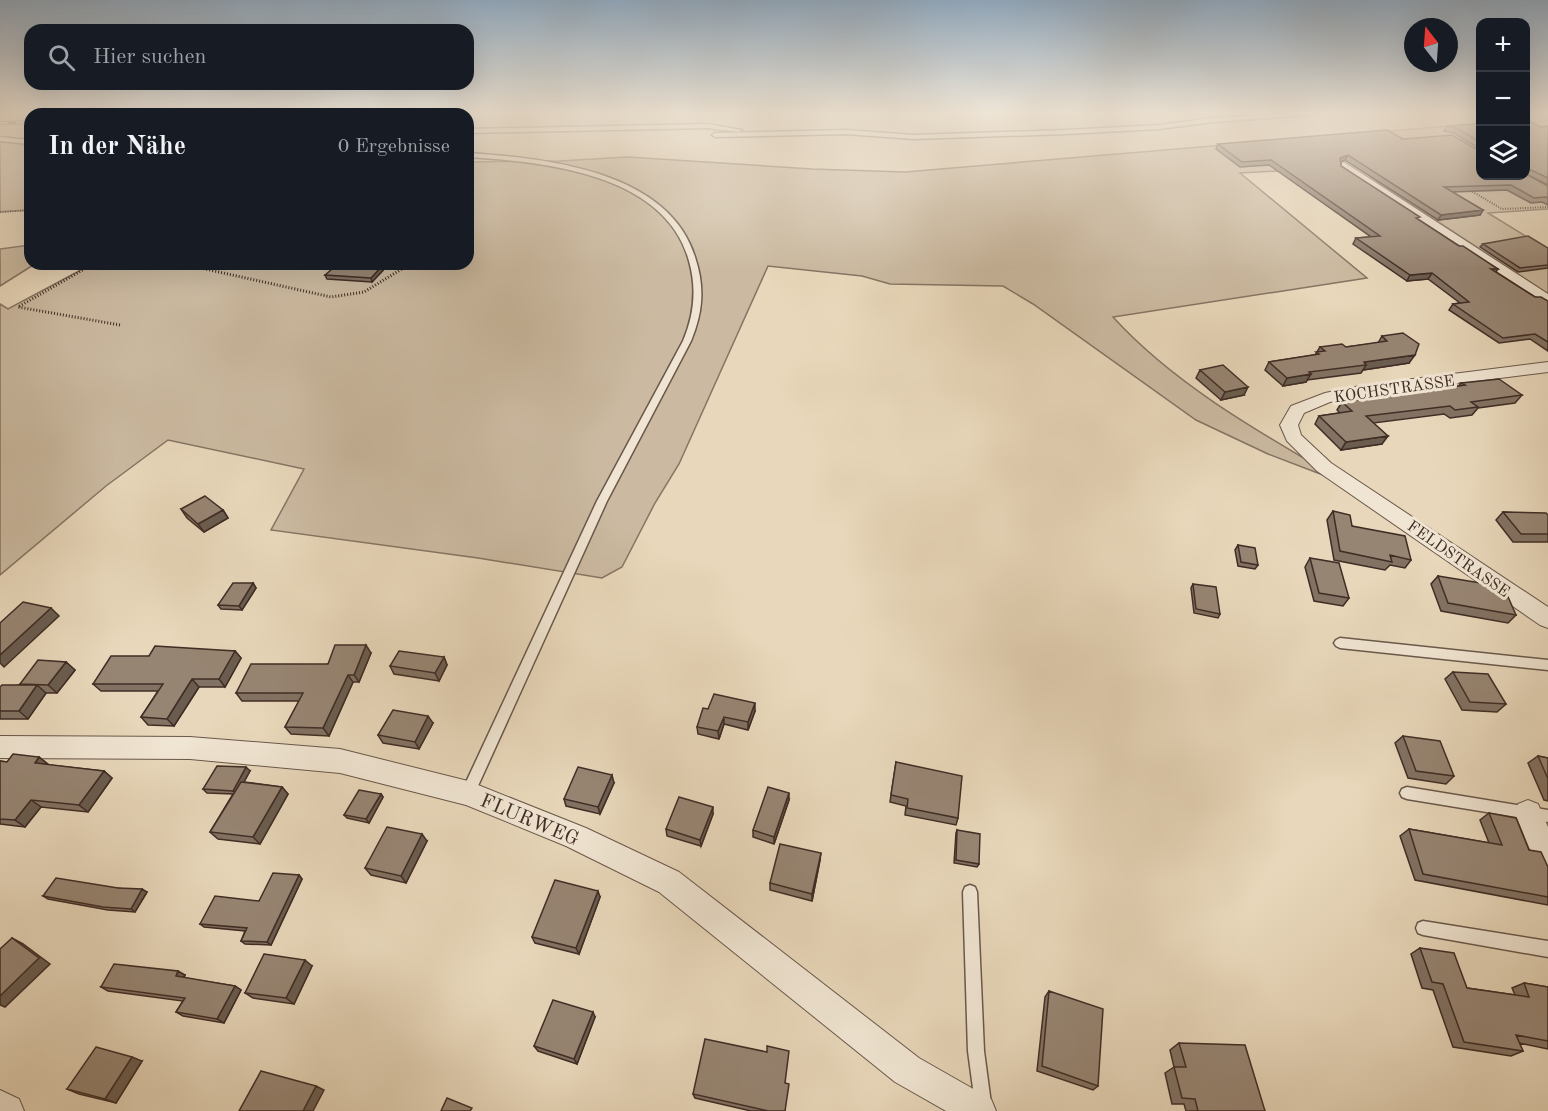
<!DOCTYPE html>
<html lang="de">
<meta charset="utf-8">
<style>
:root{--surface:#171b24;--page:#242831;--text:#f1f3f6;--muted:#9ea1a6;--line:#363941}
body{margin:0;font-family:"Old Standard TT",serif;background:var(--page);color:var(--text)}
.controls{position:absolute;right:18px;top:18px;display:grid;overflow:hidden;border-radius:12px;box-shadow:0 6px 24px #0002}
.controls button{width:54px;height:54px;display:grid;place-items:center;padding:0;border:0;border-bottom:2px solid var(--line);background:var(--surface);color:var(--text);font:30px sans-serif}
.compass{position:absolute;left:1404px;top:18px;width:54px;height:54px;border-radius:50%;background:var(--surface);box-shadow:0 6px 24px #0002;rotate:343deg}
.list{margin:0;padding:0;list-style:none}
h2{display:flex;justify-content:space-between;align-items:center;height:78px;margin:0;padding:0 24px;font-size:26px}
h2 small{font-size:20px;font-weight:400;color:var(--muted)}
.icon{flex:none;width:33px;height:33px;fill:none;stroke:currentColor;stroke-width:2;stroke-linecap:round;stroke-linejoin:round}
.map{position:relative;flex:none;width:1548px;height:1111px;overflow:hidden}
.search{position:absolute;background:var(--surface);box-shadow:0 6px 24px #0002;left:24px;top:24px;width:450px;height:66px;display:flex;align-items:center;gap:15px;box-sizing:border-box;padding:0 21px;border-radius:18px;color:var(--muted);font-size:22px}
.panel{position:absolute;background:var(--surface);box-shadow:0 6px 24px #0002;left:24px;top:108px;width:450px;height:162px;border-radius:18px}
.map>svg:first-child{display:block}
</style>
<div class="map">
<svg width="1548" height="1111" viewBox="0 0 1548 1111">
<rect width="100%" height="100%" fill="#e8d7ba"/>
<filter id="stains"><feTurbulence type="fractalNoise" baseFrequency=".00333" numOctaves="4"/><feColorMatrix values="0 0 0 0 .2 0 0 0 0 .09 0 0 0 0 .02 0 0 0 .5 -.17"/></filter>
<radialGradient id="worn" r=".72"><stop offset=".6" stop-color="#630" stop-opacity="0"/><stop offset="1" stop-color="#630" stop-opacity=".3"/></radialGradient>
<!-- green -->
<path fill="#cbbaa1" stroke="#867464" stroke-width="1.5" d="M1473,124L1480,128V176H1526V152L1548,165V209L1488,213L1548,250V294L1379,183L1338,152L1279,171L1240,173L1367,278L1113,317C1182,393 1283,445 1370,497L1323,475L1268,454L1196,420L1033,304L1003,286L890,284L862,276L768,266L679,464L655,503L622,567L602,578L478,558L271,530L304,469L168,440L106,486L0,575V304L8,309L92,264H468V162L559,161L628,157L812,169L905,172Z
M0,139L30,142V210L0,212Z
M30,245V264H35L0,286V249Z"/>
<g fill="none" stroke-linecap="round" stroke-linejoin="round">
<defs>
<path id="service" d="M1316,112H1349L1213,122L1159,129L1066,134L914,139L846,134L715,137L712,135L715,133L846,130L914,135L1066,130L1159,125L1213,118Z
M707,124L742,130L739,132L707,128L468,133V129Z
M0,137L30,140V144L0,141Z
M468,153C544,158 668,170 695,257C705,287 703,312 691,341L607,501L473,797L468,799L463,797L461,793L597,501L683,341C694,315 697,289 689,261C665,173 544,162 468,157Z
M1340,638L1548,660V670L1340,648L1336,646L1334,643L1336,640Z
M1407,787L1548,810V822L1407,799L1402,797L1400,793L1402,789Z
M970,885L975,887L977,892L984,1051L992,1111H976L968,1051L963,892L965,887Z
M1423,921L1548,941V957L1423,935L1418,933L1416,928L1418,923Z"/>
<path id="minor" d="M1344,162L1548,294V306L1543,304L1340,169V163Z
M1548,362V372L1365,395L1330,402L1304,413L1298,425L1301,435L1331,463L1548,607V628L1540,625L1317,471L1287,441L1280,425L1291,406L1325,393L1365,385Z
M0,736L190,737L340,749L468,781L586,828L679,872L919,1058L991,1099L996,1111H946L895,1082L659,892L566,846L466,805L340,773L190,759L0,758Z
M1528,800L1538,804L1548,827V873L1538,869L1515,813L1518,804Z
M0,1090L19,1099L24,1111H0Z"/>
</defs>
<!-- service casing -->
<use href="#service" stroke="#6a584b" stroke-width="3"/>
<!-- minor casing -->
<use href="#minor" stroke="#6a584b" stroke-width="2"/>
<!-- path-far1 -->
<path stroke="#402d26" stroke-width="2" stroke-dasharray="1 1.5" stroke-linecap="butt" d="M1468,189L1502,209L1548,207
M0,212L30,210"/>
<!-- path -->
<path stroke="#402d26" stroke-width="3" stroke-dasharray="1 2" stroke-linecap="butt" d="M93,264L18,307L120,325
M183,264L331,297L364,292L410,264"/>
<!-- service -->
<use href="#service" fill="#f0e5d2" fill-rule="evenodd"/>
<!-- minor -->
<use href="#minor" fill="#f0e5d2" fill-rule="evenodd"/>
<defs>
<path id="rail" d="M180,114L235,112
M264,114L319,112
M0,123L30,122"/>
</defs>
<!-- rail casing -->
<use href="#rail" stroke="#402d26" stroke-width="4"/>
<!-- rail -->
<use href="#rail" stroke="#f0e5d2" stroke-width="2" stroke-dasharray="8" stroke-linecap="butt"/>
</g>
<!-- wall -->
<path fill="#827263" stroke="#402d26" stroke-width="1.5" d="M1526,121L1541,127L1548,126V185L1526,174Z
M1480,124V149L1454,133L1444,131L1447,126Z
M1403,139L1480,176L1548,186V205L1542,202L1531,203L1507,190L1452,192L1483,210L1480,215L1438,220L1345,160L1341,162V166L1418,219L1459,246L1498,269L1496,272L1535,297L1548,301V351L1530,339L1499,343L1449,310L1453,304L1460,303L1428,279L1407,281L1353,244L1356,238L1371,237L1269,165L1240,167L1216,149L1218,144Z
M1483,244L1548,248V268L1518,272L1480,247Z
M389,264L372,282L327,279L325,275Z
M1382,336L1409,363L1363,370L1361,373L1307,380L1306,382L1283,386L1265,370L1269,362L1315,355L1320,347H1346L1378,343Z
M1200,370L1244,395L1221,400L1196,378Z
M1461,383L1522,395L1515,403L1478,408L1472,415L1450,418L1444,414L1373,423L1382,444L1341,450L1315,424L1319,416L1340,413L1337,410L1342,402L1459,386Z
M181,509L223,510L228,518L204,532L187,518Z
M1333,511L1352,526L1411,560L1405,568L1390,565L1385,570L1334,560L1327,520Z
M1503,512L1548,515V542H1513L1496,520Z
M1238,545L1258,565L1255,569L1238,566L1235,550Z
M1310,558L1349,598L1343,606L1314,601L1305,567Z
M1438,576L1516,615L1508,623L1441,611L1431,584Z
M253,583L256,588L242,610L221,609L218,605Z
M1193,584L1220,614L1218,618L1194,613L1191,588Z
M235,651L241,658L225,687H199L174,726L148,725L141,717L158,691H101L93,684L149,656Z
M371,653L359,682H353L329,736L291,734L285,727L299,701H242L236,693L328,664Z
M444,657L447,665L439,681L394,674L390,666Z
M66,662L75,670L57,693H46L28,719H0V687L21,685L20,684Z
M1453,672L1506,704L1497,712L1462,710L1445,679Z
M708,709L755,711L748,730L724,724L719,739L698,734L697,727Z
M433,723L419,749L383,743L378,735Z
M1403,736L1454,776L1446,784L1408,778L1395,743Z
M1538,756L1548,758V801L1544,800L1528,763Z
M39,757L49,765L104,771L112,778L88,812L41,807L25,827L0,824V761L7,762Z
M896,762L958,818L956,825L905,815L906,806L890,802Z
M250,771L244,782L282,787L288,794L260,844L218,839L210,832L233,794L207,793L203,789Z
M614,783L600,814L566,806L564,799Z
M381,794L383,797L369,823L347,818L344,815Z
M789,800L774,844L753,837V830Z
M1489,813L1548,867V905L1415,880L1400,836L1409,829L1489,843L1480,820Z
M713,814L701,846L667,836L666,829Z
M957,830L979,864L977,867L954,863L956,833Z
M427,841L406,883L371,875L365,868Z
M820,860L812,901L770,890V883Z
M299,875L302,879L271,945L245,944L241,941L245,931L204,927L200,924L259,901Z
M118,888L147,892L135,912L108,910L48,899L43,896Z
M600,897L579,954L535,943L532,937Z
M1420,948L1467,988L1515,995L1512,988L1524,983L1548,987V1049L1519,1043L1523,1051L1511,1056L1453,1047L1433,990L1422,988L1411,954Z
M312,966L294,1004L253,998L245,993Z
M185,975L184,978L235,986L241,990L224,1023L183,1016L176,1012L183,1001L108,991L101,987Z
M1049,991L1098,1086L1093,1090L1037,1071L1045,997Z
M595,1017L577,1064L538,1051L534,1046Z
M1179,1043L1265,1111H1186L1184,1104H1172L1165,1073L1174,1067L1170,1050Z
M142,1061L116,1103L79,1094L67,1089Z
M785,1083V1111H751L695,1098L693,1094Z"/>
<!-- shaded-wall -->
<path fill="#6a5d50" stroke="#402d26" stroke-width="1.5" d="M1348,155L1345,160L1338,163L1340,158Z
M1483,210L1480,215L1438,220L1441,215Z
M384,264H389L372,282L371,278Z
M1432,273L1428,279L1407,281L1410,275Z
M1415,355L1409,363L1363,370L1366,365L1364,362Z
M1311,374L1306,382L1283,386L1287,378Z
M1248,387L1244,395L1221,400L1225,392Z
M1388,436L1382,444L1341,450L1346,442Z
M223,510L228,518L204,532L198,524Z
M253,583L256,588L242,610L239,606Z
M51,608L59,616L4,667L0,663V655Z
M366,645L371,653L359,682L354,675Z
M235,651L241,658L225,687L219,679Z
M444,657L447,665L439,681L435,673Z
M66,662L75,670L57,693L48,685Z
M348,675L353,682L329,736L323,728Z
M192,679L199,687L174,726L167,719Z
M37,685L46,693L28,719L19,711Z
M755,703V711L748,730V722Z
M428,716L433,723L419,749L415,742Z
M724,717V724L719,739L718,731Z
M39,757L49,765L35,763Z
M246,767L250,771L237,794L233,791Z
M104,771L112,778L88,812L79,805Z
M612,775L614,783L600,814L598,807Z
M282,787L288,794L260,844L253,837Z
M789,793V800L774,844V837Z
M381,794L383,797L369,823L366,819Z
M31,800L41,807L25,827L15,820Z
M713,807V814L701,846L700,840Z
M422,834L427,841L406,883L401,876Z
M821,853L820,860L812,901V894Z
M299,875L302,879L271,945L267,942Z
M142,889L147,892L135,912L131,909Z
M598,891L600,897L579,954L576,948Z
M12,938L23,944L50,964L5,1007L0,1005V996Z
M305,960L312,966L294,1004L286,998Z
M178,971L185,975L182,980L176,976Z
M235,986L241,990L224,1023L217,1019Z
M593,1012L595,1017L577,1064L574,1059Z
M132,1057L142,1061L116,1103L105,1099Z
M316,1086L324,1090L313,1111H303Z"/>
<!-- building -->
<path fill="#978573" stroke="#402d26" stroke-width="1.5" d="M1526,121H1529L1541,127L1548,126V178L1529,169H1526Z
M1480,124V142L1457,128L1447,126Z
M1387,130L1403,139L1452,135L1480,151V176H1526V174L1548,186V198L1546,197L1534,198L1511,185L1444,187L1483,210L1441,215L1348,155L1340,158L1341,166L1420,217L1416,218L1459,246H1463L1498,269H1491L1535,297H1541L1548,301V342L1535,334L1503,338L1453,304L1469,302L1432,273L1410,275L1356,238L1380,236L1271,160L1242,162L1218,144Z
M1528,236L1548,248V265L1520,268L1483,244Z
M338,264H384L371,278L325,275Z
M1403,333L1419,344L1415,355L1364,362L1366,365L1309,372L1311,374L1287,378L1269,362L1319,354L1316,352L1325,351L1320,347L1342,344L1346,347L1387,341L1382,336Z
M1223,365L1248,387L1225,392L1200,370Z
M1499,379L1522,395L1471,402L1478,407L1455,410L1450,406L1366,416L1388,436L1346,442L1319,416L1352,411L1342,402L1465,385L1461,383Z
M205,496L223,510L198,524L181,509Z
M1333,511L1350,515L1352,526L1405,536L1411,560L1390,555L1392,562L1340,551Z
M1503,512L1546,513L1548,515V534H1521Z
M1238,545L1255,548L1258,565L1241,562Z
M1310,558L1339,563L1349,598L1319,593Z
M1438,576L1499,586L1505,590L1516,615L1448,603Z
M233,583H253L239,606L218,605Z
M1193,584L1216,587L1220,614L1196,609Z
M23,602L51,608L0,655V623Z
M335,645H366L354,675H348L323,728L285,727L303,693H236L251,664H328Z
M155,646L235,651L219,679H192L167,719L141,717L163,684H93L111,656H149Z
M399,651L444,657L435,673L390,666Z
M38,660L66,662L48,685L20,684Z
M1453,672L1488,674L1506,704L1470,702Z
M2,685H37L19,711H0V687Z
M714,694L755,703L748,722L724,717L718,731L697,727L703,708L708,709Z
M393,710L428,716L415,742L378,735Z
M1403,736L1440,741L1454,776L1416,771Z
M13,754L39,757L35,763L104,771L79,805L31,800L15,820L0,819V761L7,762Z
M1538,756L1548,758V779Z
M896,762L962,776L958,818L907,808L908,799L891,795Z
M217,766L246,767L233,791L203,789Z
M578,767L612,775L598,807L564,799Z
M241,782L282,787L253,837L210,832Z
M768,787L789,793L774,837L753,830Z
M359,790L381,794L366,819L344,815Z
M679,797L713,807L700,840L666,829Z
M1489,813L1516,818L1529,850L1541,852L1548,867V897L1423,874L1409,829L1502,845Z
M387,827L422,834L401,876L365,868Z
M957,830L980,834L979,864L956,860Z
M780,844L821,853L812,894L770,883Z
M273,873L299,875L267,942L241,941L247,928L200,924L215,896L259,901Z
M56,878L118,888L142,889L131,909L103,907L43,896Z
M555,880L598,891L576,948L532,937Z
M12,938L39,958L0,996V949Z
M1420,948L1454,953L1467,988L1529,997L1524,983L1548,987V1041L1516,1035L1523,1051L1464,1042L1443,984L1432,982Z
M264,954L305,960L286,998L245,993Z
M114,964L178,971L176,976L235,986L217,1019L176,1012L185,998L101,987Z
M1049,991L1103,1009L1098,1086L1042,1066Z
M553,1000L593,1012L574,1059L534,1046Z
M705,1039L767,1052V1046L789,1051L785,1083L789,1084L785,1111H768L693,1094Z
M1179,1043L1245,1045L1265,1111H1198L1195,1099L1182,1098L1174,1067H1186Z
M96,1047L132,1057L105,1099L67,1089Z
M261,1071L316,1086L303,1111H239Z
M447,1098L472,1108L470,1111H441Z"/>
<!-- sky -->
<linearGradient id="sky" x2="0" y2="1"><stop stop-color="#91abc2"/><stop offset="0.42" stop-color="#f5ede0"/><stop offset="1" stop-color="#f5ede0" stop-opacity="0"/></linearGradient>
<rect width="1548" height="268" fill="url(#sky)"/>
<g text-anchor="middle" stroke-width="6" stroke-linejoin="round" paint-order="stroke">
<!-- street labels -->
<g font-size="16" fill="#402d26" stroke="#f0e5d2">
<text transform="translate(1394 388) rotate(-8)" y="6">KOCHSTRASSE</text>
<text transform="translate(1459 558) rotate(35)" y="6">FELDSTRASSE</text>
</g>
<!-- near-street labels -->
<g font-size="20" fill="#402d26" stroke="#f0e5d2">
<text transform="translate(530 819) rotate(23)" y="7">FLURWEG</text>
</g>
</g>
<rect width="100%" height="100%" filter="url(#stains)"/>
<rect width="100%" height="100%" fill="url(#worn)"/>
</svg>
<div class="controls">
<button>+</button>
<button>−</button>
<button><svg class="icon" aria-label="layers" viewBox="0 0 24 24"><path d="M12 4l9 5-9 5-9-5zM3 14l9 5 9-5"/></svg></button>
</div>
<svg class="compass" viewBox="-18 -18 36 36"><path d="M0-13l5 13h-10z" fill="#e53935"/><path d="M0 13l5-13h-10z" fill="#9ea1a6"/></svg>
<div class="search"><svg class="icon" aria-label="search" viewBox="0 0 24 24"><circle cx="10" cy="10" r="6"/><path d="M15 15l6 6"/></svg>Hier suchen</div>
<section class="panel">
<h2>In der Nähe<small>0 Ergebnisse</small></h2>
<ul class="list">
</ul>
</section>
</div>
